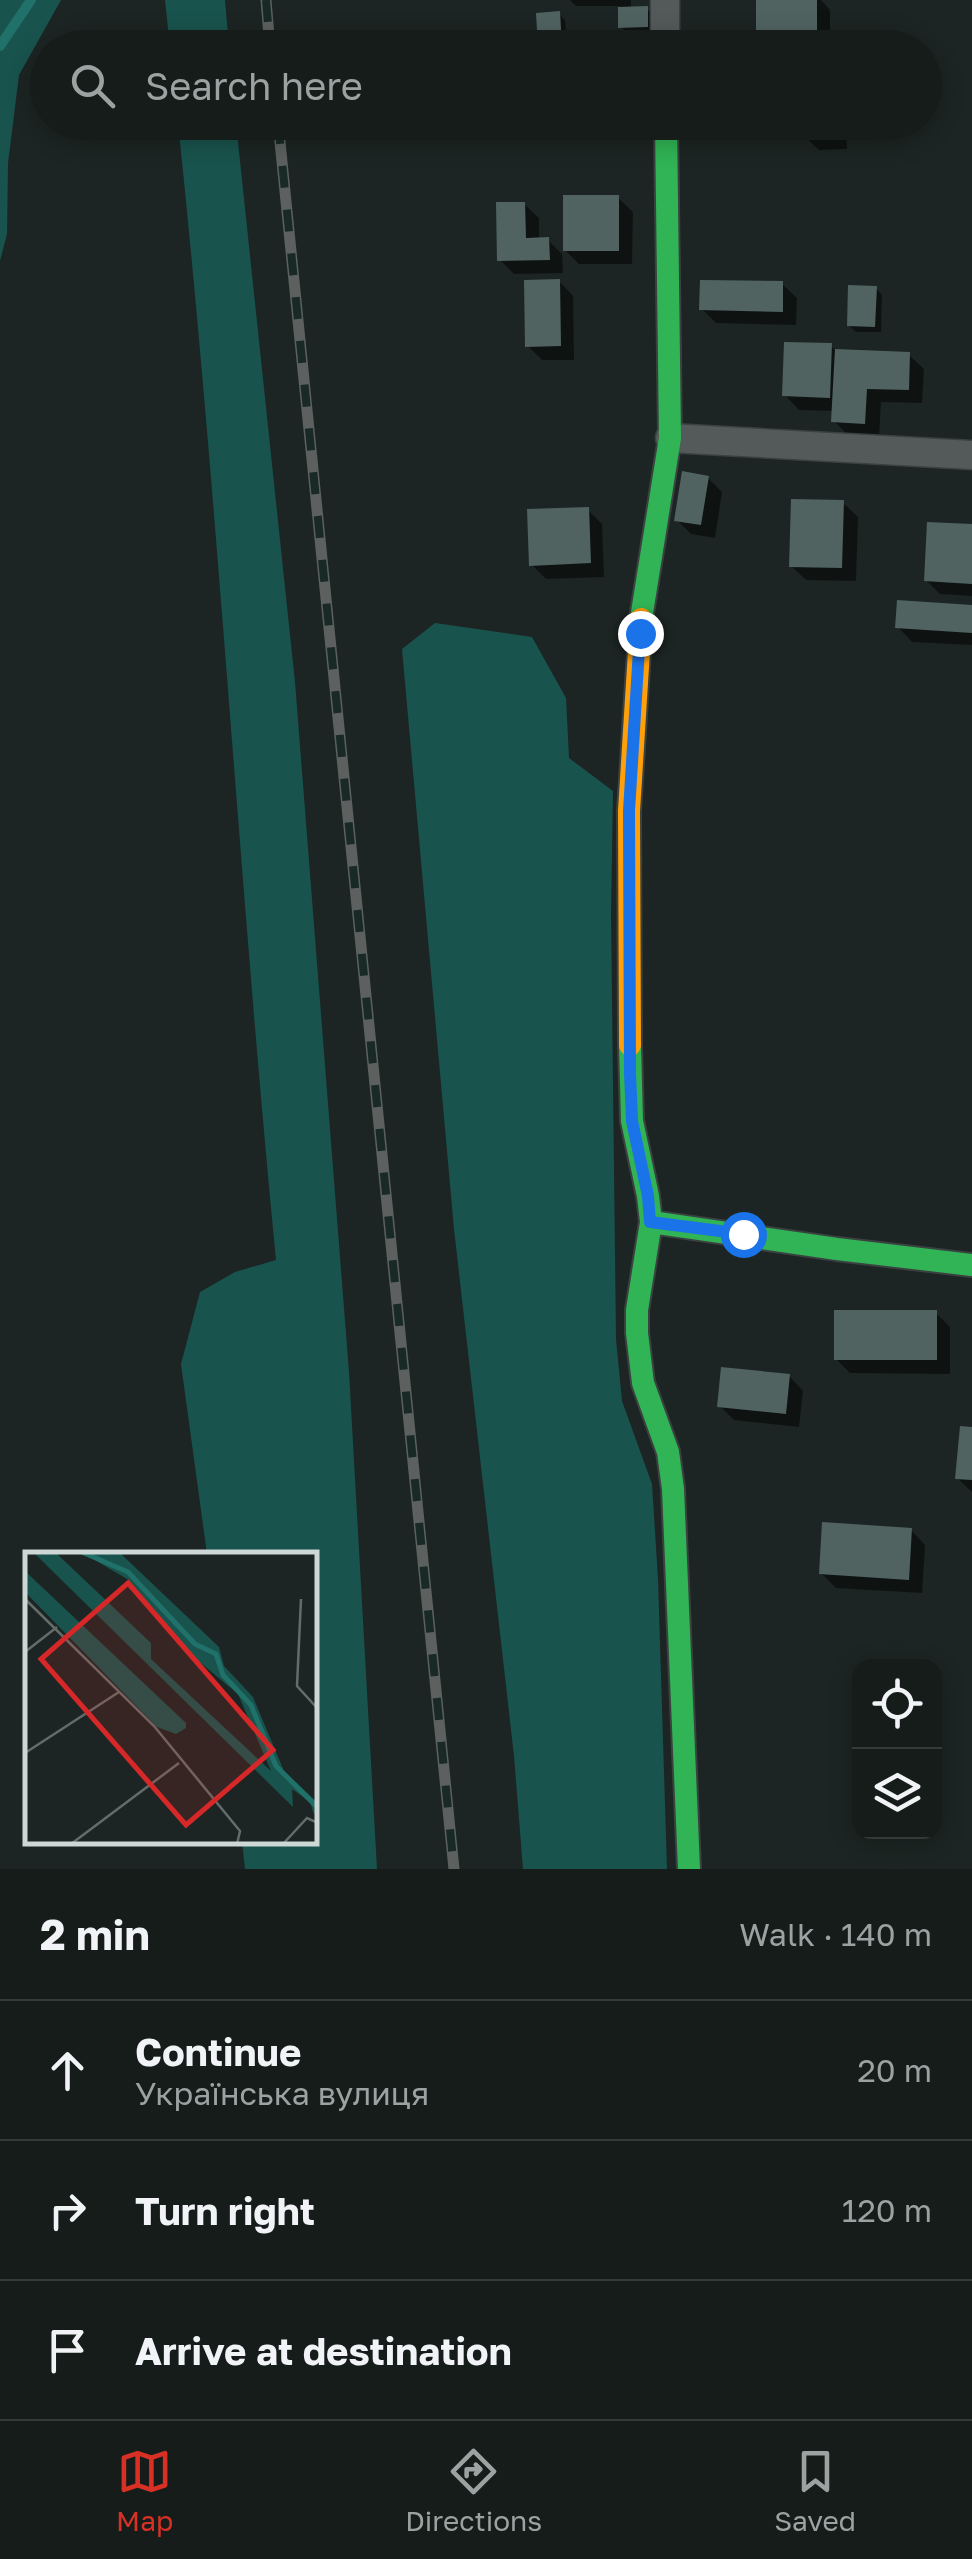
<!DOCTYPE html>
<meta charset="utf-8">
<style>
:root{--surface:#151c1a;--page:#1e2523;--text:#f1f3f6;--muted:#9da1a2;--line:#343a39;--accent:#d93025}
body{margin:0;font-family:"Golos Text",sans-serif;background:var(--page);color:var(--text)}
.controls{position:absolute;right:30px;bottom:30px;display:grid;overflow:hidden;border-radius:20px;box-shadow:0 5px 25px #0003}
.controls button{width:90px;height:90px;display:grid;place-items:center;padding:0;border:0;border-bottom:2px solid var(--line);background:var(--surface);color:var(--text);font:50px sans-serif}
.stop{position:absolute;width:30px;height:30px;margin:-22px;border:8px solid #1a73e8;border-radius:50%;background:#fff}
.stop.end{background:#1a73e8;border-color:#fff;box-shadow:0 2px 10px #0008}
.list{margin:0;padding:0;list-style:none}
h2{display:flex;justify-content:space-between;align-items:center;height:130px;margin:0;padding:0 40px;font-size:42px}
h2 small{font-size:32px;font-weight:400;color:var(--muted)}
.list li{display:grid;grid-template-columns:65px 1fr auto;gap:30px;align-items:center;box-sizing:border-box;height:140px;padding:0 40px;border-top:2px solid var(--line)}
.list b{display:block;font-size:38px;white-space:nowrap}
.list p{margin:0;font-size:32px;white-space:nowrap;color:var(--muted)}
.list em{font-size:32px;font-style:normal;color:var(--muted)}
.icon{flex:none;width:55px;height:55px;fill:none;stroke:currentColor;stroke-width:2;stroke-linecap:round;stroke-linejoin:round}
.map{position:relative;flex:none;width:972px;height:1869px;overflow:hidden}
.search{position:absolute;background:var(--surface);box-shadow:0 5px 25px #0003;left:30px;right:30px;top:30px;height:110px;display:flex;align-items:center;gap:25px;box-sizing:border-box;padding:0 35px;border-radius:55px;color:var(--muted);font-size:38px}
.sheet{height:550px;background:var(--surface)}
nav{display:flex;justify-content:space-around;align-items:center;box-sizing:border-box;height:140px;border-top:2px solid var(--line);background:var(--surface);font-size:28px;color:var(--muted)}
nav a{display:grid;justify-items:center;gap:5px}
nav .on{color:var(--accent)}
.map>svg:first-child{display:block}
</style>
<div class="map">
<svg width="972" height="1869" viewBox="0 0 972 1869">
<rect width="100%" height="100%" fill="#1c2523"/>
<!-- forest -->
<path fill="#19534d" d="M0,0H61L19,75L8,163L7,234L0,261Z
M165,0H225L229,47H170Z
M178,123H236L295,682L349,1372L377,1869H245L242,1842H315V1554H207L181,1364L200,1292L235,1272L276,1260C239,881 218,501 178,123Z
M435,623L532,637L566,698L569,758L613,791L611,914L616,1339L622,1401L652,1484L658,1579L667,1869H523L514,1756L454,1229L402,649Z"/>
<!-- shadow -->
<path fill="#0007" d="M570,0H631V9H647L653,16L654,33H628L621,27L620,6H576Z
M758,0H821L830,10V48H758Z
M559,14L565,20L567,48H541Z
M804,122H846L847,149L819,150L804,136Z
M618,198L633,212L632,264H579L565,250Z
M524,204L539,218V240H548L562,254L563,273L514,274L500,260Z
M559,281L573,296L574,360H542L528,346Z
M782,284L797,298L796,325L716,323L702,309Z
M876,288L882,295L881,332H856L849,325Z
M831,346L836,351L909,355L924,369L922,403L881,402L879,437L848,435L834,421V411L799,410L785,395Z
M708,478L722,492L715,538L691,534L677,520Z
M843,503L858,517L856,581L806,580L791,566Z
M588,510L602,524L604,577L546,579L532,565Z
M972,527V596L940,594L926,580Z
M972,607V645L912,642L898,627Z
M936,1313L950,1327V1374L850,1373L836,1359Z
M789,1376L803,1391L799,1427L734,1420L720,1406Z
M972,1429V1492L957,1478Z
M911,1530L925,1545L922,1593L836,1588L821,1573Z"/>
<g fill="none" stroke-linecap="round" stroke-linejoin="round">
<!-- stream -->
<path stroke="#207169" stroke-width="10" d="M0,46L31,0"/>
</g>
<!-- building -->
<path fill="#506361" d="M756,0H817V48H756Z
M648,6V27L618,28V7Z
M560,11L562,48H538L536,13Z
M801,122H834V136L802,137Z
M563,195H619V251H563Z
M496,202H525L526,238L549,237L550,260L497,261Z
M560,279L561,346L525,347L524,280Z
M700,280L783,281V312L699,310Z
M848,285L877,286L875,327L847,326Z
M784,342L832,343L830,398L782,396Z
M835,349L910,352L909,390L867,389L865,424L831,422Z
M682,471L709,476L701,525L674,521Z
M791,499L844,500L842,568L789,567Z
M589,507L591,563L529,566L527,509Z
M927,522L972,524V584L924,581Z
M897,600L972,605V633L895,628Z
M834,1310H937V1360H834Z
M721,1367L790,1374L786,1414L717,1407Z
M960,1426L972,1427V1480L955,1479Z
M822,1522L912,1528L909,1580L819,1574Z"/>
<g fill="none" stroke-linecap="round" stroke-linejoin="round">
<defs>
<path id="street" d="M665,0V48
M670,438L972,455"/>
<path id="fast" d="M641,619L670,438L666,122
M630,1045L632,1121L648,1196L651,1222L637,1310V1333L643,1383L668,1452L673,1489L689,1869
M651,1222L837,1249L972,1265"/>
<path id="slow" d="M630,1045L629,811L641,619"/>
</defs>
<!-- street casing -->
<use href="#street" stroke="#3a4140" stroke-width="31"/>
<!-- fast casing -->
<use href="#fast" stroke="#3a4140" stroke-width="26"/>
<!-- slow casing -->
<use href="#slow" stroke="#3a4140" stroke-width="26"/>
<!-- street -->
<use href="#street" stroke="#535a59" stroke-width="28"/>
<!-- fast -->
<use href="#fast" stroke="#30b455" stroke-width="22"/>
<!-- slow -->
<use href="#slow" stroke="#ff9f0a" stroke-width="22"/>
<defs>
<path id="rail" d="M266,0L270,48
M278,122L454,1869"/>
</defs>
<!-- rail casing -->
<use href="#rail" stroke="#5c6160" stroke-width="11"/>
<!-- rail -->
<use href="#rail" stroke="#182926" stroke-width="8" stroke-dasharray="22" stroke-linecap="butt"/>
</g>
<g fill="none" stroke-linecap="round" stroke-linejoin="round">
<!-- route -->
<path stroke="#1a73e8" stroke-width="12" d="M640,633L629,811L630,1073L632,1121L648,1196L650,1222L743,1234"/>
</g>
<!-- overview -->
<g transform="translate(25 1552)">
<rect width="292" height="292" fill="#1c2523"/>
<path d="M8,0H30L126,91V107L246,219L213,142L165,102L102,27L56,0H94L194,95L199,114L228,145L259,219L292,250L289,263L285,250L267,237L268,255ZM0,19L161,171V176L151,182L132,175L0,40Z" fill="#19534d"/>
<path fill="none" stroke="#207169" stroke-width="5" d="M57,0L103,20L170,92L191,102L198,123L226,153L251,214L293,256"/>
<path fill="none" stroke="#636c6a" stroke-width="2.5" d="M0,47L129,174L215,279L212,292M276,47L272,134L293,157M0,100L32,75M0,201L94,140M46,292L154,211M258,292L282,266L293,271"/>
<path fill="#d62828" fill-opacity="0.15" stroke="#d62828" stroke-width="5" d="M103,31L248,198L161,273L16,107Z"/>
<rect width="292" height="292" fill="none" stroke="#cdd7d5" stroke-width="5"/>
</g>
</svg>
<div class="controls">
<button><svg class="icon" aria-label="locate" viewBox="0 0 24 24"><circle cx="12" cy="12" r="6"/><path d="M12 2v4M12 18v4M2 12h4M18 12h4"/></svg></button>
<button><svg class="icon" aria-label="layers" viewBox="0 0 24 24"><path d="M12 4l9 5-9 5-9-5zM3 14l9 5 9-5"/></svg></button>
</div>
<div class="stop" style="left:743px;top:1234px"></div>
<div class="stop end" style="left:640px;top:633px"></div>
<div class="search"><svg class="icon" aria-label="search" viewBox="0 0 24 24"><circle cx="10" cy="10" r="6"/><path d="M15 15l6 6"/></svg>Search here</div>
</div>
<section class="sheet">
<h2>2 min<small>Walk · 140 m</small></h2>
<ul class="list">
<li><svg class="icon" aria-label="ahead" viewBox="0 0 24 24"><path d="M12 20V5M6 11l6-6 6 6"/></svg><div><b>Continue</b><p>Українська вулиця</p></div><em>20 m</em></li>
<li><svg class="icon" aria-label="right" viewBox="0 0 24 24"><path d="M7 20v-9h11M14 6l5 5-5 5"/></svg><div><b>Turn right</b></div><em>120 m</em></li>
<li><svg class="icon" aria-label="arrive" viewBox="0 0 24 24"><path d="M6 21V4h12l-3 4 3 4H6"/></svg><div><b>Arrive at destination</b></div></li>
</ul>
</section>
<nav>
<a class="on"><svg class="icon" aria-label="map" viewBox="0 0 24 24"><path d="M3 6l6-2 6 2 6-2v14l-6 2-6-2-6 2zM9 4v14M15 6v14"/></svg>Map</a>
<a><svg class="icon" aria-label="directions" viewBox="0 0 24 24"><path d="M12 3l9 9-9 9-9-9zM9 14v-3h6M13 9l2 2-2 2"/></svg>Directions</a>
<a><svg class="icon" aria-label="saved" viewBox="0 0 24 24"><path d="M7 4h10v16l-5-4-5 4z"/></svg>Saved</a>
</nav>
